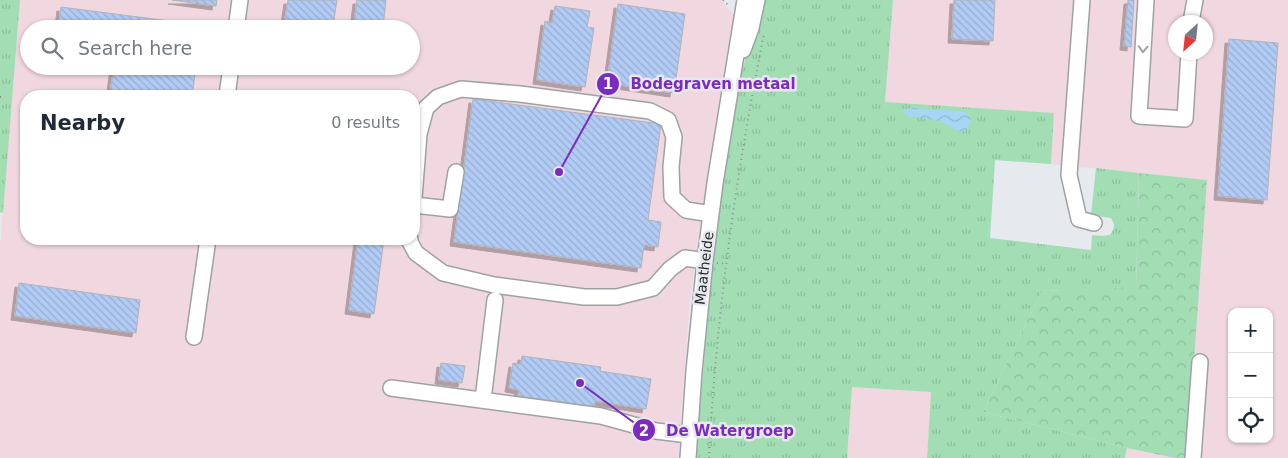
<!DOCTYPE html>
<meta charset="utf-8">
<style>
:root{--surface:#fff;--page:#f6f6f7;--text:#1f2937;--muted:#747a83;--line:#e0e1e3}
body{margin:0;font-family:"DejaVu Sans",sans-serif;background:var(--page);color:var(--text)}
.controls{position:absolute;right:15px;bottom:15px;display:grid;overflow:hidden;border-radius:10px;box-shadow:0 1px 4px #0004}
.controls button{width:45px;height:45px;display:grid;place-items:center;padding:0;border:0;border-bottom:1px solid var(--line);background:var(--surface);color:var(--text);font:25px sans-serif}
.compass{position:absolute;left:1168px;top:15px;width:45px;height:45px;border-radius:50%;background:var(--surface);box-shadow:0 1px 4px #0004;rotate:207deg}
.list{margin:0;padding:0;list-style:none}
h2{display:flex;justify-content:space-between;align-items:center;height:65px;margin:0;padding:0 20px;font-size:21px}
h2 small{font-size:16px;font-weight:400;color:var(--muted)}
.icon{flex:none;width:28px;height:28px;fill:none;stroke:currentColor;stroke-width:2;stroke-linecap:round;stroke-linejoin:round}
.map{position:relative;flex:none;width:1288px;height:458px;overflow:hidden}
.search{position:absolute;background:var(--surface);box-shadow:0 1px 4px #0004;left:20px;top:20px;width:400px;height:55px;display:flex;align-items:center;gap:12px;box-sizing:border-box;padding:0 18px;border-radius:28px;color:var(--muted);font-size:19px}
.panel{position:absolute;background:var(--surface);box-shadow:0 1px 4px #0004;left:20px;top:90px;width:400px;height:155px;border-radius:20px}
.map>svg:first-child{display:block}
</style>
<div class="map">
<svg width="1288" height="458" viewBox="0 0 1288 458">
<defs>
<pattern id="grass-tufts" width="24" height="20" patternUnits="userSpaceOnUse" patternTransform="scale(1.25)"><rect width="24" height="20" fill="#a2ddb4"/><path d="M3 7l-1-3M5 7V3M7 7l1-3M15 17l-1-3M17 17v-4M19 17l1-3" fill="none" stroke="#8cbe9b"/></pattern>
<pattern id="forest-crowns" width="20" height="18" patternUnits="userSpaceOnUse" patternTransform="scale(1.25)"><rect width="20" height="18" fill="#a2ddb4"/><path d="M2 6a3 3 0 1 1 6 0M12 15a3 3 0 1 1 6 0" fill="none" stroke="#8cbe9b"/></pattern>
<pattern id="water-waves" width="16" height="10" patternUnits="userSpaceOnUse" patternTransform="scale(1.25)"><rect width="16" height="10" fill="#a6d6f4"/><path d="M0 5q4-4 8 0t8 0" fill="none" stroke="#8fb8d2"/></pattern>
<pattern id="building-back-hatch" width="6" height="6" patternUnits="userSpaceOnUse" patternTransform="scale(1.25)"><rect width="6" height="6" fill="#b1cbf5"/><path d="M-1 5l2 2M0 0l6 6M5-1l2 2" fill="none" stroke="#98aed2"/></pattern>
<filter id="shadow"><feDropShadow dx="-4" dy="4" stdDeviation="0" flood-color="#0004"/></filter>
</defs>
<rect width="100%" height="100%" fill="#e6e9ee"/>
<!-- industrial -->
<path fill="#f1d7df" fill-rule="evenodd" d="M20,0H721L735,17L728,50L707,177L690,301L678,458H0V246ZM29,29H411V66H29ZM26,96H414V239H26Z
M893,0H1288V458H1187L1207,180L1051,164L1054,114L885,102ZM1176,22H1206V52H1176ZM1232,312H1269V439H1232Z
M851,387L931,392L927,458H847Z
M1127,448L1175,458H1125Z"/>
<!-- grass -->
<path fill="url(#grass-tufts)" d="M0,0H20L3,213L0,212Z
M761,0H893L885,102L1054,113L1051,164L995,160L990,238L1091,250L1092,235L1102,236L1110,235C1115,228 1115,225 1111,218L1091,215L1096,168L1139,173L1136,288L1042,291L983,412L1127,448L1125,458H927L931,392L852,387L847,458H695L712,276L723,183L742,70L755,29Z"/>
<!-- forest -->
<path fill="url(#forest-crowns)" d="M1139,173L1207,180L1187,458H1175L1127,448L983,412L1042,291L1136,287Z"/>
<!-- water -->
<path fill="url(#water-waves)" d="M912,108L959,111L967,113L971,119C969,126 968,130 960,132L940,121L909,116L903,113V110Z"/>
<!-- building -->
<path fill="url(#building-back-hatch)" stroke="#b0b3b7" filter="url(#shadow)" d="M172,0H217L216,6Z
M288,0H337L333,26L285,19Z
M357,0H386L383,28L354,24Z
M954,0H995L993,41L952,39Z
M1128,0H1134L1131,47L1124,46Z
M618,4L685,14L674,93L607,83Z
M555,6L590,11L587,27L594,28L585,87L537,80L545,21L552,23Z
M61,7L200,25L199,29H58Z
M1229,39L1278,43L1267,200L1218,196Z
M114,66H145L195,74L192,96H126L110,94Z
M473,99L661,124L648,220L661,222L658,247L644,245L641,268L454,242Z
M358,239H384L374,314L349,310Z
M19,283L140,300L136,333L15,316Z
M522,356L601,367L600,371L651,379L646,409L595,401L594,407L518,396L519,390L509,388L513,363L521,364Z
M441,363L465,366L462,383L439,380Z"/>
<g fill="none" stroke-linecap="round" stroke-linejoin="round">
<defs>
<path id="minor" d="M1082,0L1069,175L1079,219L1094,223
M1146,0L1139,116L1185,119L1189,52
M1191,22L1195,0
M236,29L240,0
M743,50L751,28L757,0
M227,96L231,66
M414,198L419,134L426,108L438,97L461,89L520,94L650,111L668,120L674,137L671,167L672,197L686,210L711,214
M414,205L450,209L456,172
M410,239V242L416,253L443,273L494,285L584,297H617L653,288L670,269L685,258L705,261
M194,337L208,239
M391,388L601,416L656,431L689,435
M483,400L495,300
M688,458L694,371L705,261L715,183L745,0
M1193,458L1200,362"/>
</defs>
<!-- minor casing -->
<use href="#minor" stroke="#9ea1a6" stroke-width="18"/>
<!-- path -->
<path stroke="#8c8e91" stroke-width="2" stroke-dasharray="1 4" stroke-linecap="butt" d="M723,0L730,7
M0,97H3
M717,263L727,264
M709,458C716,316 736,174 764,34"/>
<!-- minor -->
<use href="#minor" stroke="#fff" stroke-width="15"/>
</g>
<!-- one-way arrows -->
<defs><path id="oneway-chevron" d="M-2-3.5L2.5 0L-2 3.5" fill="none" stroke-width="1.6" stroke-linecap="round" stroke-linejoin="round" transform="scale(1.25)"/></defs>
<use stroke="#a0a0a0" href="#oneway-chevron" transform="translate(1143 49) rotate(93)"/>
<g text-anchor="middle" stroke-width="5" stroke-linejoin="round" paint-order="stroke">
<!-- street labels -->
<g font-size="14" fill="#2b2c2d" stroke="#e6e9ee">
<text transform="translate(704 268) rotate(-83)" y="5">Maatheide</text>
</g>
</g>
<!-- callouts -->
<path fill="none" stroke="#7b2cbf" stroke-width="2" d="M559 172L608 84M580 383L644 430"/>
<g fill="#7b2cbf" stroke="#e6e9ee" stroke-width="2">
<circle cx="559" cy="172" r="5"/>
<circle cx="580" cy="383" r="5"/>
<circle cx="608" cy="84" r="12"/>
<circle cx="644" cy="430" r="12"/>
</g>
<g font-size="15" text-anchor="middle" font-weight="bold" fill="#fff">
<text x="608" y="89">1</text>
<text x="644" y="436">2</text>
</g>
<g font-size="15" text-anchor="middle" font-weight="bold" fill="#7b2cbf" stroke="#e6e9ee" stroke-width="5" stroke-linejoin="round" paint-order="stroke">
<text x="713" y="89">Bodegraven metaal</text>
<text x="730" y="436">De Watergroep</text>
</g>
</svg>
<div class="controls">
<button>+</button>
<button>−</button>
<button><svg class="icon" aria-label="locate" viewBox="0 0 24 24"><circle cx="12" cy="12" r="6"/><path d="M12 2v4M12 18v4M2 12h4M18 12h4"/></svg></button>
</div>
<svg class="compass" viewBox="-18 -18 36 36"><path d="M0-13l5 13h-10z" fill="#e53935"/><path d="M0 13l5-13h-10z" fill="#747a83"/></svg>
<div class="search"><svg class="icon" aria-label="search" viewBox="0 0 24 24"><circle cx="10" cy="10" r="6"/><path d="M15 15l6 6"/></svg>Search here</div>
<section class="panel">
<h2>Nearby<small>0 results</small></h2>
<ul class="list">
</ul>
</section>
</div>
